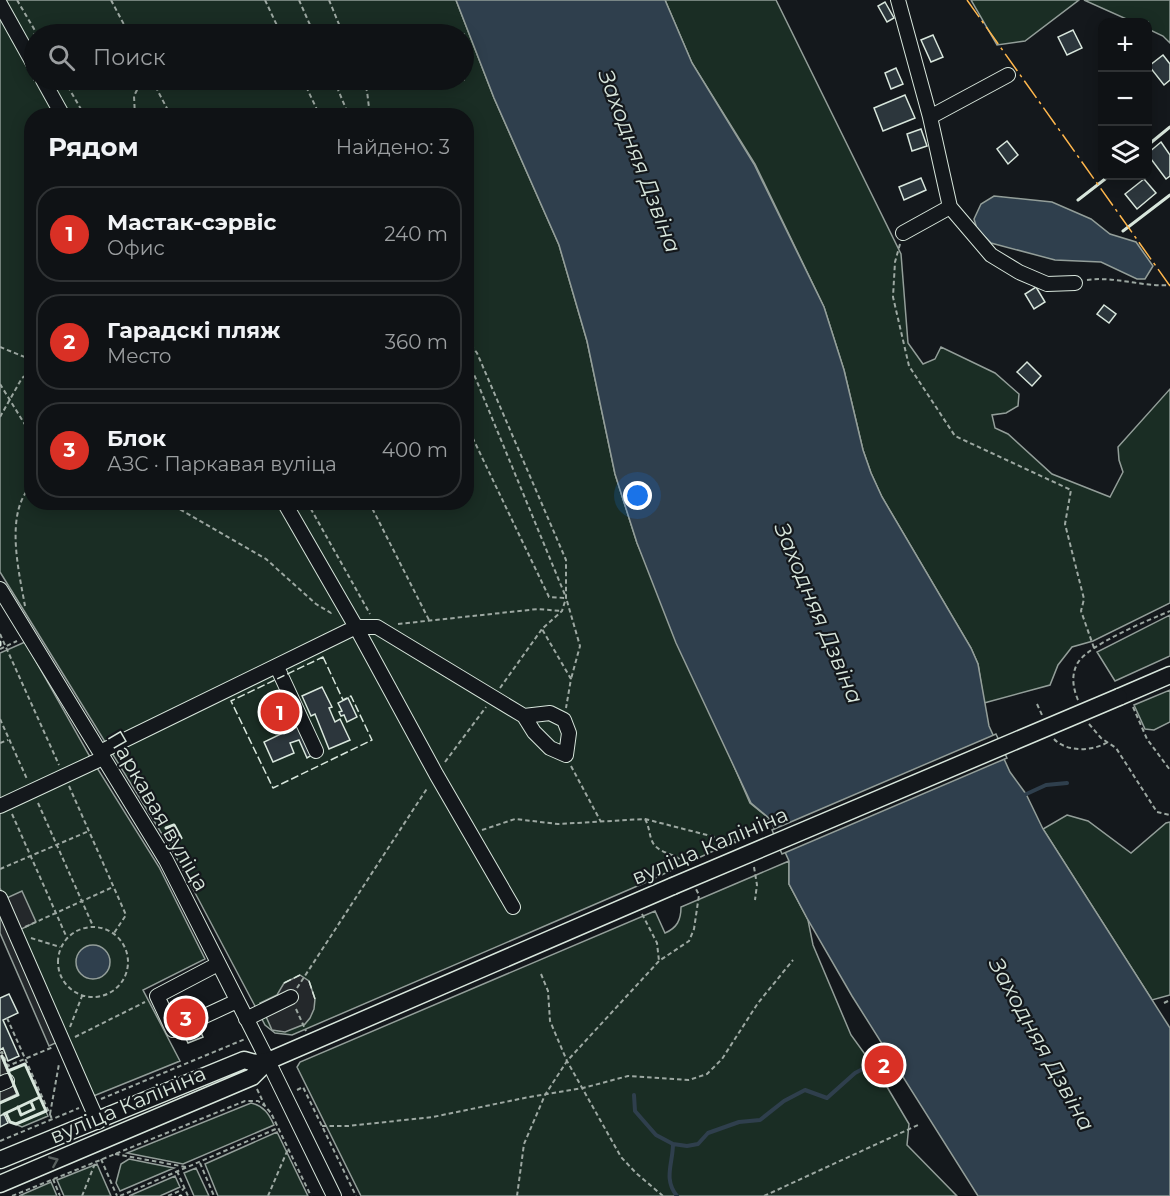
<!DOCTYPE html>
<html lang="ru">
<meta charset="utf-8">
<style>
:root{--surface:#0f1215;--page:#1d2022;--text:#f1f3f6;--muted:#9b9ea0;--line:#2f3234;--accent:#d93025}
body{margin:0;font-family:Montserrat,sans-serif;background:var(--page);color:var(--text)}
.controls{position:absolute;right:18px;top:18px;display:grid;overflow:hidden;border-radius:12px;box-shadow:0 3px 15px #0003}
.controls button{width:54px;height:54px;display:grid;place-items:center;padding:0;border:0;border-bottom:2px solid var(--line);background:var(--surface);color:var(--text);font:30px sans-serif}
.you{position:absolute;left:638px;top:496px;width:21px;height:21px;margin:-15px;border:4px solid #fff;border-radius:50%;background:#1a73e8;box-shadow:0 0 0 9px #1a73e833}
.badge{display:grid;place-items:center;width:39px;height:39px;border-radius:50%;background:var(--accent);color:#fff;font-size:20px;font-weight:700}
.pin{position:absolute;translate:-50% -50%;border:3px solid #fff;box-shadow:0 2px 6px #0006}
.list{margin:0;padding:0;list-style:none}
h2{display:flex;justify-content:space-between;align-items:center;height:78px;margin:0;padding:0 24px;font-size:26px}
h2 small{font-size:20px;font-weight:400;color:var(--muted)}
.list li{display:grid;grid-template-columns:39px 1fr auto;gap:18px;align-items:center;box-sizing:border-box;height:96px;margin:0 12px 12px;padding:0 12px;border:2px solid var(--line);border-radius:24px}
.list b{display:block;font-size:22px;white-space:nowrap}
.list p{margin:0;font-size:20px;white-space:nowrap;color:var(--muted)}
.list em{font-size:20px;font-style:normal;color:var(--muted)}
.icon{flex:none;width:33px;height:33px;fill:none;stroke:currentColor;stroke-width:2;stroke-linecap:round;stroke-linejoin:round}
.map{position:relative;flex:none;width:1170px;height:1196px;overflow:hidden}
.search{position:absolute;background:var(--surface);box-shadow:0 3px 15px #0003;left:24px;top:24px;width:450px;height:66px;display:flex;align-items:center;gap:15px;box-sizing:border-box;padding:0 21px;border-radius:33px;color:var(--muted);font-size:22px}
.panel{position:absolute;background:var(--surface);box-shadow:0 3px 15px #0003;left:24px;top:108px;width:450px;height:402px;border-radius:24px}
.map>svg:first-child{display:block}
</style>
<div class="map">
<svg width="1170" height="1196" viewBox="0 0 1170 1196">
<rect width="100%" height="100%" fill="#14181c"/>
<!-- green -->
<path fill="#1a2d24" stroke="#939e99" stroke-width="1.5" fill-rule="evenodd" d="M0,0H456L494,98L559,245L587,341L615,474L637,543L750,803L770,819L722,847L642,884L292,1035L275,1033L265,1025L175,855L0,572ZM34,34H464V80H34ZM32,116H466V502H32Z
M665,0H776L901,254L908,343L923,364L935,359L941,347L995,373L1019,394L1018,406L1006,413L992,415L995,428L1008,434L1052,474L1110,497L1123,472L1119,460L1118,447L1170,389V603L1093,641L1072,647L1058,665L1050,685L984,703L978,664L971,648L882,497L871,473L863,450L844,370L824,307L755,164L692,63Z
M971,0H1079L1025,41L997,45Z
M1084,0H1170V43L1163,36L1148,29V22H1133Z
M1170,615V656L1115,681L1097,652Z
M25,642L89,755L159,867L205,959L143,990L180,1061L91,1097L0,888V653Z
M1170,690V722L1154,730L1145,729L1134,705Z
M1067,815L1088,821L1131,853L1166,823L1170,822V995L1152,1000L1043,829Z
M789,861V884L808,920L813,945L851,1035L880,1075L909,1124L907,1145L957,1196H361L297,1067L300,1062L655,911L665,933C677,928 681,920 681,907Z
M25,1064L48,1116L22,1127L10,1122L6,1113L0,1116V1103L18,1095L8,1071Z
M251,1103C264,1106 269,1114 274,1125L183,1164L127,1153Z
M277,1132L308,1196H218L205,1164Z
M129,1159L174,1168L120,1191L116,1183L121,1164Z
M97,1164L111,1196H64L57,1180Z
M196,1168L209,1196H194L184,1173Z
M175,1176L180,1187L160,1196H129Z
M51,1182L57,1196H19Z"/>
<!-- parking -->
<path fill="#24282b" stroke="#939e99" stroke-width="1.5" d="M22,891L36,922L15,932L62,1040L49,1046L0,933V901Z
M300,975L309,981L315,999L314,1009L310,1018L305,1024L285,1032L272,1030L260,1003L277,995L284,983Z
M1,1056L17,1094L0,1102V1057Z"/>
<!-- water -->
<path fill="#2f3f4d" stroke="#939e99" stroke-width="1.5" d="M456,0H665L692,63L754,164L824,307L844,370L863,450L871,473L882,497L971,648L978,664L989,726L1010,772L1026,794L1043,829L1170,1028V1196H978L852,996L808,920L789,884V861L770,819L751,803L676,643L637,543L615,474L587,341L559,245L494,98Z
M994,196L1052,202L1091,219L1110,234L1136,242L1153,266L1145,279H1137L1101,262L1055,260L991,243L977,229L974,219L981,204Z
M76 962a17 17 0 1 1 34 0a17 17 0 1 1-34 0Z"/>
<!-- pier -->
<path fill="#14181c" stroke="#939e99" stroke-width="1.5" d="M996,734L1007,758L782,854L772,830Z"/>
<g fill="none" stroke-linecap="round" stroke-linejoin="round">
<!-- stream -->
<path stroke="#2f3f4d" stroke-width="4" d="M1022,796L1046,785L1067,783
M634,1095L635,1111L656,1135L673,1144L687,1146L698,1144L708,1133L739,1122L760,1120L784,1101L805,1090L827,1098L855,1073L892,1054
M673,1144C673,1163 663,1179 677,1196"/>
</g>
<!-- building -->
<path fill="#2c363c" stroke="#d8e6dc" stroke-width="1.5" d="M885,2L894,18L887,22L878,6Z
M1073,30L1082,48L1067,55L1058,37Z
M933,35L943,57L931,62L921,40Z
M1163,55L1170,64V80L1164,85L1149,66Z
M896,68L903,84L891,89L885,73Z
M905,95L915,118L883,131L874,108Z
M921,129L927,146L912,151L907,134Z
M1007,141L1018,155L1008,164L997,149Z
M1161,142L1170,155V176L1166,179L1148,155V153Z
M921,178L926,190L904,200L899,187Z
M1144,179L1156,193L1137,209L1125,194Z
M1036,287L1045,302L1034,309L1025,294Z
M1104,305L1116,314L1109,323L1097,314Z
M1027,362L1041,376L1032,386L1017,372Z
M322,687L332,707L329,708L335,722L340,719L350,740L329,749L315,714L311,716L302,696Z
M287,697L312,755L307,758L299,740L290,743L294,753L273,762L264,742L281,734L277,726L275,727L266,706Z
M348,698L357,717L347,722L344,715L341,716L339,712L342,711L338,703Z
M9,994L18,1013L3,1020L19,1056L8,1061L3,1048L0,1050V998Z
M192,1000L198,1012L173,1023L168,1011Z
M193,1014L203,1037L188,1043L178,1021Z
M4,1114L8,1123L0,1127V1116Z"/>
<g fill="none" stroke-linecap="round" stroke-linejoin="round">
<defs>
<path id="minor" d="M898,0L930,117L950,207L991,255L1019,272L1047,284L1075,283
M0,4L34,65
M43,80L63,116
M930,117L1008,75
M903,233L950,207
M284,502L356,627L436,774L513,907
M0,589L166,860L268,1061L334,1196
M277,667L316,751
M100,752L356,627H377L524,716L534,732L550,748L566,755L569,733L564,720L550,713L524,716
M0,806L103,758
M0,898L98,1122
M246,1019L291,997
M196,1020L237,1001
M181,1027L173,1030L157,996L218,964
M0,1084L7,1081"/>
<path id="major" d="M1119,697L1170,675
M0,1160L244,1060L255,1063L268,1061L673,886
M0,1184L252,1077L268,1061"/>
</defs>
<!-- minor casing -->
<use href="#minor" stroke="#d8e6dc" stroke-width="16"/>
<!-- major casing -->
<use href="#major" stroke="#d8e6dc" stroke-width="19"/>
<!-- path -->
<path stroke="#9da8a2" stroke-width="2" stroke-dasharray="4.5 3" stroke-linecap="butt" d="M17,0L37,34
M111,0L129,34
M265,0L281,34
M299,0L314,34
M329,0L343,34
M64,80L85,116
M152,80L171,116
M303,80L320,116
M334,80L349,116
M362,80L367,91L370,116
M454,112L455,116
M135,116L134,96L142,80
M466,146L468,150L466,151
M900,244L895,262L893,297L909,366L955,436L1071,490L1065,524L1084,599L1081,611L1094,648
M1087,280C1115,276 1142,287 1170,285
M466,339L477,353L566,560V598L562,611L542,629L571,679L566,708
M0,347L32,360
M466,363L473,372L565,595
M0,384L32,436
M0,417L22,378L32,371
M466,424L549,597L566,598
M167,502L266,559L316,604L331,613L334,612
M307,502L370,614
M369,502L429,620
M567,601L580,646L571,679
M25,606C19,572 4,512 32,485
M398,624L538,609L562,611
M0,634L59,765
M0,649L17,641
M500,688L542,629
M1078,700C1073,688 1071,676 1077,664C1087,645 1149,620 1170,611
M1037,704L1042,715
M1133,707L1147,739L1170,770
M0,719L27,779
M1089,724L1101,738L1116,748L1157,812L1170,815
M1054,739C1067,753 1094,751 1108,742
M0,743L8,740
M445,762L486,707
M571,766L601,822
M69,786L126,915L114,933
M38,803L93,926
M12,814L67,938
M645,819C650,828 649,836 653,843C660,855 679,853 685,865
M482,830L515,819L558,824L645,819L738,843
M754,867L757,885L755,900
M0,869L89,831
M642,914L657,943L659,961
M25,927L113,887
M58 962a35 35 0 1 1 70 0a35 35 0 1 1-70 0Z
M31,938L60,947
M541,974L548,991L550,1021L567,1061L621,1157L636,1173L663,1196
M297,988L428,787
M1164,1003L1170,1000
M296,1009L306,1031
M7,1018L52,1119
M70,1027L82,996
M75,1037L145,1002
M0,1053L2,1052L8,1066L53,1047
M257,1089L265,1106L271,1113L311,1196
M297,1090L303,1087L356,1196
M101,1099L245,1039
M50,1114L59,1064
M322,1126H348L433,1117L529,1097L583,1088L628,1076L689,1080L707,1074L722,1059L758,1003L793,960
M0,1141L79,1108
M115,1154L186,1167
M101,1159L117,1196
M200,1163L214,1196
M177,1171L188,1196
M53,1179L60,1196
M12,1196L245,1101H258L265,1106
M82,1196L96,1161
M120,1196L278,1128
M168,1196L184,1189
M268,1196L288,1149
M517,1196L524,1144L545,1095L567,1061L659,961L689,941L694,929L699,895L696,889
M764,1196L918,1125"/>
<!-- minor -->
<use href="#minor" stroke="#14181c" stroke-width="14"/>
<!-- major -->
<use href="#major" stroke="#14181c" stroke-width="16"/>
<defs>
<path id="major-bridge" d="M673,886L1119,697"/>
</defs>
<!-- major-bridge casing -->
<use href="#major-bridge" stroke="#d8e6dc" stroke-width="19" stroke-linecap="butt"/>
<!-- major-bridge -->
<use href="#major-bridge" stroke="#14181c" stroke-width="16"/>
<!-- fence -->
<path stroke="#d8e6dc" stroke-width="1.5" stroke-dasharray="8 3" stroke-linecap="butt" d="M323,657L343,700L351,696L372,740L273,788L231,701Z
M309,981L315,999
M284,983L300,975"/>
<!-- wall -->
<path stroke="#d8e6dc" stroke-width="3" d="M1148,145L1170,127
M1078,200L1109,176
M1123,231L1170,195
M0,642V645
M166,828L174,825L181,838L173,842
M0,1103L18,1095L2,1056
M18,1107L21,1115L34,1109L31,1102
M6,1113L40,1097
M4,1114L6,1113L10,1122L16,1124L46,1111L25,1064L8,1071
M180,1196H181"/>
<!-- power -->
<path stroke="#ffb74d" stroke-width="1.5" stroke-dasharray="21 4.5 3 4.5" stroke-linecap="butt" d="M967,0L1170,286"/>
</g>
<!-- one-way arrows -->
<defs><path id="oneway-chevron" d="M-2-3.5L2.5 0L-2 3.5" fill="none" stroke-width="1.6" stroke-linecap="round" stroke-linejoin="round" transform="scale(1.5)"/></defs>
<use stroke="#59605f" href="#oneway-chevron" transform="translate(54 1161) rotate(-23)"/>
<g text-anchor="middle" stroke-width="4.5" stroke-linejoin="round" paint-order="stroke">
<!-- street labels -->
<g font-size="21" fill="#d8e6dc" stroke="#14181c">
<text transform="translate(158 811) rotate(60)" y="7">Паркавая вуліца</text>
<text transform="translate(710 846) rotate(-23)" y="7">вуліца Калініна</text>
<text transform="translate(128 1105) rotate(-23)" y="7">вуліца Калініна</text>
</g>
<!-- water labels -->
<g font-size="22" font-style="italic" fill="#d8e6dc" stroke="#14181c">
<text transform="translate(640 161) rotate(69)" y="8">Заходняя Дзвіна</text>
<text transform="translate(819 613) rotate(67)" y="8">Заходняя Дзвіна</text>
<text transform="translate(1042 1044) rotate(61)" y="8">Заходняя Дзвіна</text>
</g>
</g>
</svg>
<div class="controls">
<button>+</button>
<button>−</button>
<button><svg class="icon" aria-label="layers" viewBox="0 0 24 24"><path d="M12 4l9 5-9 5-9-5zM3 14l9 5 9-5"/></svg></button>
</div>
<div class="you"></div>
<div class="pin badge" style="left:280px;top:712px">1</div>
<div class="pin badge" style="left:884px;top:1065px">2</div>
<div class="pin badge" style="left:186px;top:1018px">3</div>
<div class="search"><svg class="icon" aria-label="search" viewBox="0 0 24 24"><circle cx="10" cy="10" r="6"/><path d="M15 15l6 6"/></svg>Поиск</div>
<section class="panel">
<h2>Рядом<small>Найдено: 3</small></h2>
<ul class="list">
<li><span class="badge">1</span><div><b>Мастак-сэрвіс</b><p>Офис</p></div><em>240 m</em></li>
<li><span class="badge">2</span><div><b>Гарадскі пляж</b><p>Место</p></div><em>360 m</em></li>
<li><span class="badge">3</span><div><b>Блок</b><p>АЗС · Паркавая вуліца</p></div><em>400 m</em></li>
</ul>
</section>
</div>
